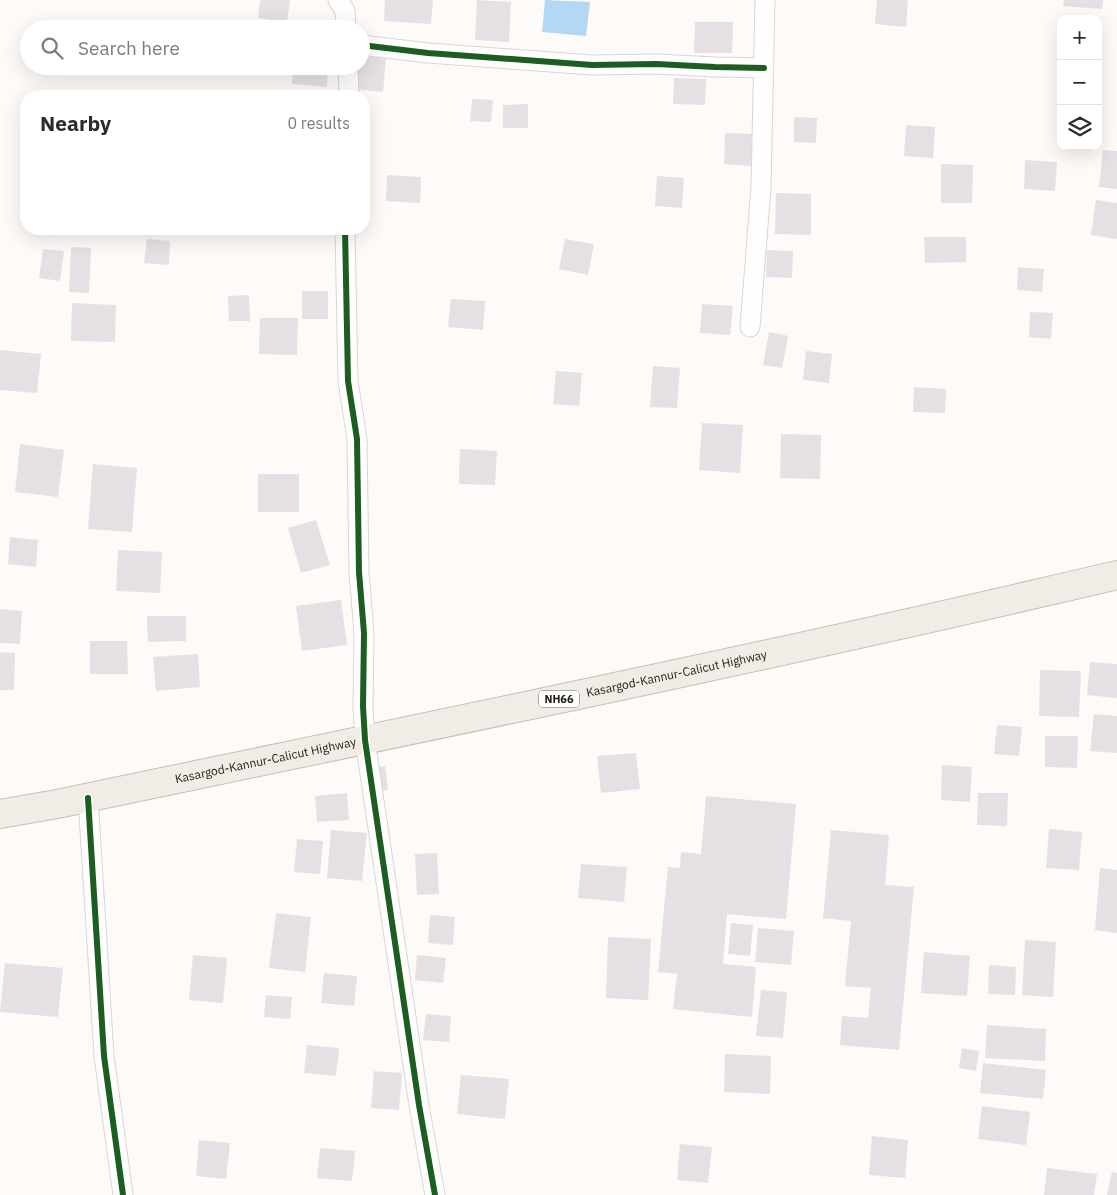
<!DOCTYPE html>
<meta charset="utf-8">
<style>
:root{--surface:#fff;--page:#f2f2f3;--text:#2b2b33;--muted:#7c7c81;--line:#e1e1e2}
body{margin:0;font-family:"IBM Plex Sans",sans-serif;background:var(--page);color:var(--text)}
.controls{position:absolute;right:15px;top:15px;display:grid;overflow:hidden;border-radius:10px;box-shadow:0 5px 20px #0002}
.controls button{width:45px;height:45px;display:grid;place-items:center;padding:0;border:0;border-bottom:1px solid var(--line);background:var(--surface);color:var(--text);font:25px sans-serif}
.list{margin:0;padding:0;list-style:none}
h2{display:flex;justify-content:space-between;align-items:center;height:65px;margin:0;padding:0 20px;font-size:21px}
h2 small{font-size:16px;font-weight:400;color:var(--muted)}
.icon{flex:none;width:28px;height:28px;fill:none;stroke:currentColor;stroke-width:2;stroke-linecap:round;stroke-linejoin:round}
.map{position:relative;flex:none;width:1117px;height:1195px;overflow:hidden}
.search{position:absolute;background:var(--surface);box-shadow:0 5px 20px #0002;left:20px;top:20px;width:350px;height:55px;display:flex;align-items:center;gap:12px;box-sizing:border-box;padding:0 18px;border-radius:28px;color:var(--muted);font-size:19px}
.panel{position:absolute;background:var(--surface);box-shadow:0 5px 20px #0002;left:20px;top:90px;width:350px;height:145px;border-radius:20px}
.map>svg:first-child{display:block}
</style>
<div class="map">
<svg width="1117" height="1195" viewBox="0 0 1117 1195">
<rect width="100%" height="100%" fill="#fdfaf7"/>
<!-- water -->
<path fill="#b2d8f6" d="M545,0L590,2L586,36L542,32Z"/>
<!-- building -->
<path fill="#e6e0e5" d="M260,0H290L287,22L258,18Z
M385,0H433L431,24L384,21Z
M477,0L511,2L509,42L475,40Z
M877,0H908L906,27L875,24Z
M1064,0H1103L1102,9L1063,6Z
M215,22L254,27L253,29H214Z
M695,22H733L732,53H694Z
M62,26L89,27V29H62Z
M361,56L386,59L383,92L353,89L356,66H361Z
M294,66H328L327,87L292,84Z
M674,78L706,79L705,105L673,104Z
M472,99L493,100L491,122L470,121Z
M528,104V128H503V105Z
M794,117L817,118L816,143L794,142Z
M906,125L935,127L933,158L904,156Z
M725,133L752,134L751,166L724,164Z
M1103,150L1117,151V189L1099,187Z
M1025,160L1057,162L1055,191L1024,189Z
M941,164L973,165L972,203H941Z
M387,175L421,177L420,203L386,201Z
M657,176L684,178L682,208L655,206Z
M776,193L811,194V235L775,234Z
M1096,200L1117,203V239L1091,235Z
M156,229H178L177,232L156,230Z
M924,237H966V262L925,263Z
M147,239L170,241L169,265L144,263Z
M565,239L594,244L588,275L559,269Z
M71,247L91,248L89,293L69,292Z
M43,249L64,251L60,281L39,278Z
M767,250L793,251L792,278L766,277Z
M1018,267L1044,269L1042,292L1017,290Z
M302,291H328V319H302Z
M249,295L250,321H229L228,296Z
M451,299L485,301L483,330L448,327Z
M72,303L116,305L115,342L71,341Z
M702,304L733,306L730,335L700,333Z
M1030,312L1053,313L1051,339L1029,337Z
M260,318H298L297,355L259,354Z
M769,332L788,336L782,368L763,365Z
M0,350L41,354L37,393L0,390Z
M806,351L832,354L829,383L803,380Z
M653,366L680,368L677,408L650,407Z
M556,371L582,373L579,406L553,404Z
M914,387L946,389L945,413L913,412Z
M702,423L743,425L740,473L699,470Z
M781,434L821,435L820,479L780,478Z
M20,444L64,450L58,497L15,492Z
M460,449L497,451L495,485L459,484Z
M93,464L137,468L132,532L88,529Z
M258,474H299V512H258Z
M316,520L330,565L301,573L288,528Z
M10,537L38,540L36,567L8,564Z
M118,550L162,552L160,593L116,591Z
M341,600L347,645L302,651L296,606Z
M0,609L22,611L20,644L0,643Z
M147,616H186V641L148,642Z
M90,641H127L128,674H90Z
M0,652L15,653L14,690H0Z
M198,654L200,687L156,691L153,657Z
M1090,662L1117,664V698L1087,695Z
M1040,670L1081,671L1079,717L1039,716Z
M1094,714L1117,716V753L1090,751Z
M997,725L1022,727L1019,756L994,754Z
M1045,736H1078L1077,768L1045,767Z
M636,753L640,789L601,793L597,756Z
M942,765L972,767L970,802L941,800Z
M385,766L388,790L377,791L374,768Z
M347,793L349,820L317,822L315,796Z
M978,793H1008L1007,826L977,825Z
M706,796L796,804L786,919L727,914L723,964L756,967L752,1017L673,1009L677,974L658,972L668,867L680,868L681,852L701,854Z
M1049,829L1082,832L1079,870L1046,868Z
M331,830L367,833L362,881L327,878Z
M831,830L889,835L885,885L914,887L899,1050L840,1045L842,1016L868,1018L871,988L845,986L851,921L823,918Z
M297,839L323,841L320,874L294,872Z
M437,853L439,894L417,895L415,854Z
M581,864L627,867L624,902L578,898Z
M1100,868L1117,870V933L1095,930Z
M276,913L311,917L305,972L269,968Z
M430,915L455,917L453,945L428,943Z
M731,923L753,925L750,956L728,954Z
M758,928L794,931L791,965L755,962Z
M608,937L651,939L648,1000L606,998Z
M1025,940L1056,942L1053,997L1022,995Z
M924,952L970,956L967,996L921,993Z
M193,955L227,958L223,1003L189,1000Z
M417,955L446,958L443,983L415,980Z
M5,963L63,968L58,1017L0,1012Z
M989,965L1016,967L1015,995L988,994Z
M324,973L357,976L354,1006L321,1003Z
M761,990L787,992L783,1038L756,1036Z
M266,995L292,997L290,1019L264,1017Z
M426,1014L451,1016L449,1042L423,1040Z
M987,1025L1046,1029L1045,1061L985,1058Z
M307,1045L339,1048L336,1076L304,1073Z
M962,1048L979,1051L976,1071L959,1068Z
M725,1054L771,1056L770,1094L724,1092Z
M983,1063L1046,1070L1043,1099L980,1093Z
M374,1071L402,1073L399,1110L371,1108Z
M461,1075L509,1079L505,1119L457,1114Z
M982,1106L1030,1112L1026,1145L978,1139Z
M872,1136L908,1140L905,1178L869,1175Z
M199,1140L230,1143L226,1179L196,1176Z
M680,1144L712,1147L708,1183L677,1180Z
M320,1148L355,1151L352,1181L317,1178Z
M1047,1168L1097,1174L1094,1195H1044Z
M1112,1172L1117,1173V1195H1107Z"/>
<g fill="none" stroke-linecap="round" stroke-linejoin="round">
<defs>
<path id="street" d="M338,0L345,11L346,29
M361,45L428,53L592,65L656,64L715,67L764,68
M348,66L349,96
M345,229L348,381L357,439L359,572L364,633L363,706L365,740L419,1105L435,1195
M750,327L761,187L765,0
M88,798L104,1056L123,1195"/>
<g id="highway">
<path id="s1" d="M0,814L57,804C411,730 765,658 1117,575"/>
</g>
</defs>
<!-- street casing -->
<use href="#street" stroke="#d9d5d2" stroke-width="21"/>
<!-- highway casing -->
<use href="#highway" stroke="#c5bfb8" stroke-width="30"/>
<!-- street -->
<use href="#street" stroke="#fffefe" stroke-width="19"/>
<!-- highway -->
<use href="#highway" stroke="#f2ece7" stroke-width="28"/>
<defs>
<path id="cycleway" d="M361,45L428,53L592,65L656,64L715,67L764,68
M345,229L348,381L357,439L359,572L364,633L363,706L365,740L419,1105L435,1195
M88,798L104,1056L123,1195"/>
</defs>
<!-- cycleway casing -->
<use href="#cycleway" stroke="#fff" stroke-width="9"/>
<!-- cycleway -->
<use href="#cycleway" stroke="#1b5e20" stroke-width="6"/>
</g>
<g text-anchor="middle" stroke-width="4" stroke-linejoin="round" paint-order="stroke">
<!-- shield labels -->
<rect fill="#fff" stroke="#625f5c" stroke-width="1" x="539" y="690.5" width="40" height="17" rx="4"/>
<g font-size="11" font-weight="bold" fill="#1f1a16">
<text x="559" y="703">NH66</text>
</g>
<!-- street labels -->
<g font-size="12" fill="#1f1a16" stroke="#fff">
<text dy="4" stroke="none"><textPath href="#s1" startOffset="691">Kasargod-Kannur-Calicut Highway</textPath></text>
<text dy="4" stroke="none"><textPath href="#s1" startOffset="271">Kasargod-Kannur-Calicut Highway</textPath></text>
</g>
</g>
</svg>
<div class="controls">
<button>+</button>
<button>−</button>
<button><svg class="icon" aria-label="layers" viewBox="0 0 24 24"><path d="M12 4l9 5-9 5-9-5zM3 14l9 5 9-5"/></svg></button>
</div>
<div class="search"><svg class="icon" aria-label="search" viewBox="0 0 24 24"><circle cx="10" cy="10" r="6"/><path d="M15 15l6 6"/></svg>Search here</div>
<section class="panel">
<h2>Nearby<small>0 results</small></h2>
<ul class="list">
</ul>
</section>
</div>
